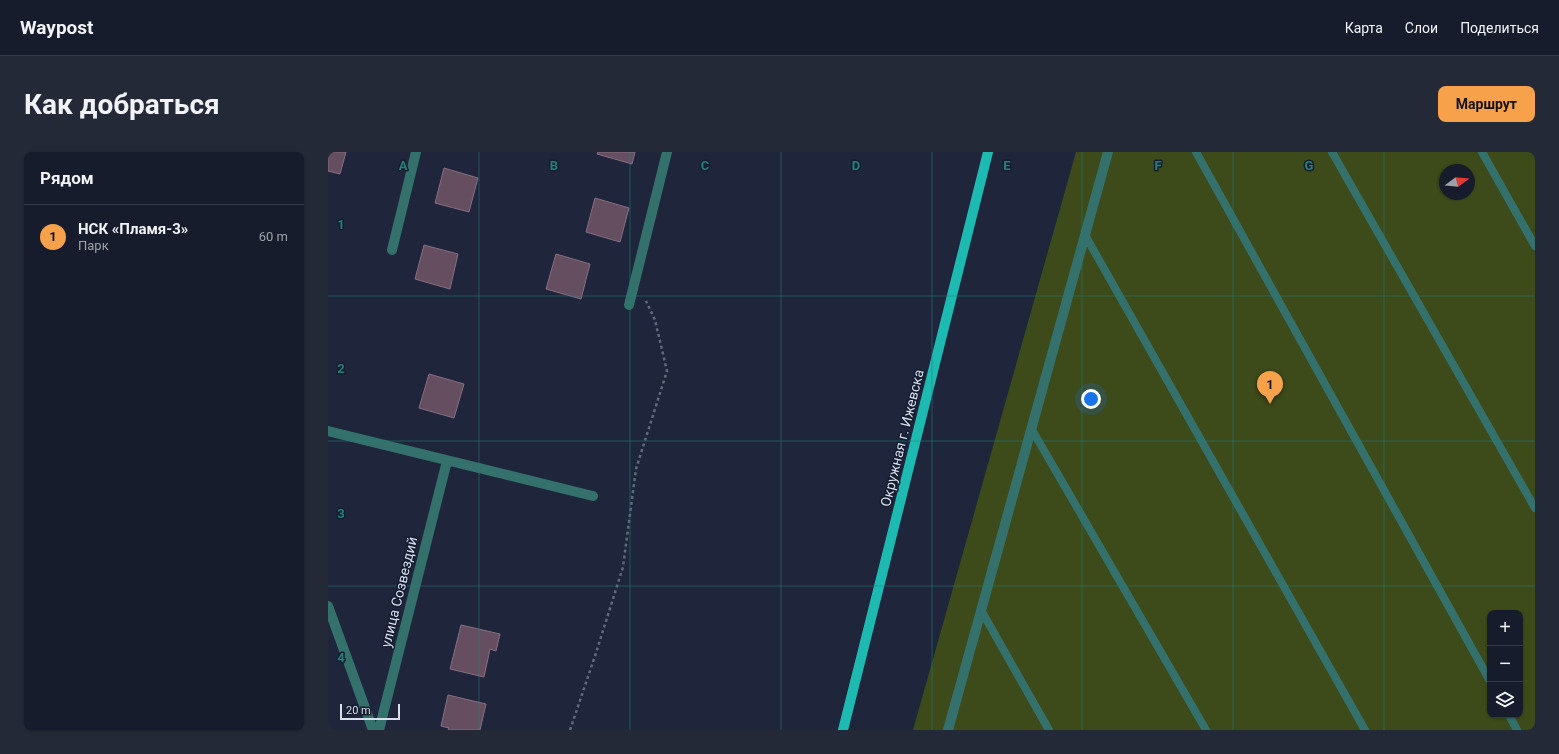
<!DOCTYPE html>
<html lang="ru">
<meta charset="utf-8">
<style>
:root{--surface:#171c2c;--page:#242938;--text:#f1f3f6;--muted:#9ea1a9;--line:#363a48;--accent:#f7a14a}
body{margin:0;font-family:Roboto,sans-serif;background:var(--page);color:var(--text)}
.controls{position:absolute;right:12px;bottom:12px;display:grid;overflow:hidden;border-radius:8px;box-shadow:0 1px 3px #0004}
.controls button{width:36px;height:36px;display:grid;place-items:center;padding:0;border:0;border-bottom:1px solid var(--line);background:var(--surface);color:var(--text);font:20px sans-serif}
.compass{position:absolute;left:1111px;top:12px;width:36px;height:36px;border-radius:50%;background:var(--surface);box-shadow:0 1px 3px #0004;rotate:74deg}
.scale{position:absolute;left:12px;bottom:10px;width:60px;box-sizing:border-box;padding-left:4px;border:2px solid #d9dfed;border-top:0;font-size:11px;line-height:14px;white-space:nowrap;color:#d9dfed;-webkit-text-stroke:3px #151d31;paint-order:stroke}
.you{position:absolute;left:763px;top:247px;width:14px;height:14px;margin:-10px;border:3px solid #fff;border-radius:50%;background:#1a73e8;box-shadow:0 0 0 6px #1a73e833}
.badge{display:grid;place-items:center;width:26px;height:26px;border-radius:50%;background:var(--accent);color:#111;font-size:13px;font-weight:700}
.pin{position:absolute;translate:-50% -33px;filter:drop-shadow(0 1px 2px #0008)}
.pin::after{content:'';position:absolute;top:21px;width:14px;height:12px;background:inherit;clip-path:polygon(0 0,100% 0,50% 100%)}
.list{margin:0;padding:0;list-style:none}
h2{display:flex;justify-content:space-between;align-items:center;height:52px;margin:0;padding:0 16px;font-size:17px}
h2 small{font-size:13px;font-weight:400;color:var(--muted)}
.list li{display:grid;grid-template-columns:26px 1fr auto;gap:12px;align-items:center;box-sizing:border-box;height:64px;padding:0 16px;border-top:1px solid var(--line)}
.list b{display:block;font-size:15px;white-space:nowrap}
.list p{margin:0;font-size:13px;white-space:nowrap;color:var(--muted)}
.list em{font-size:13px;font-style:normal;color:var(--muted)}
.icon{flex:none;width:22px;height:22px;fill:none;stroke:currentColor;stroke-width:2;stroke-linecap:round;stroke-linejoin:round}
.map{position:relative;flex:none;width:1207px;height:578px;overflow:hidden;border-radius:8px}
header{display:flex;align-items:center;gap:24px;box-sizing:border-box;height:56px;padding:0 20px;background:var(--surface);border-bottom:1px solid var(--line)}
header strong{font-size:19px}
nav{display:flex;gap:22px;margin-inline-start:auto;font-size:14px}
.intro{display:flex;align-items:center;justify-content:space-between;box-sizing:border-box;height:96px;padding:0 24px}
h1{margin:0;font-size:28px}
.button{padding:10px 18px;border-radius:8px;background:var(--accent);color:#111;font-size:14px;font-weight:700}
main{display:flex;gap:24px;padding:0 24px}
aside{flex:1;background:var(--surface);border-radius:8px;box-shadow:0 1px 3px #0004}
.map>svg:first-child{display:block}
</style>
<header>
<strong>Waypost</strong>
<nav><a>Карта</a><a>Слои</a><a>Поделиться</a></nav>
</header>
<div class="intro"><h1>Как добраться</h1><a class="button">Маршрут</a></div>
<main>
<aside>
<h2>Рядом<small></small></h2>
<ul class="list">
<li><span class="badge">1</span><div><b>НСК «Пламя-3»</b><p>Парк</p></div><em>60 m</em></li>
</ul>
</aside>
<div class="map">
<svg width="1207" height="578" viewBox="0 0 1207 578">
<rect width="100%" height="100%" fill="#1f263b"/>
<!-- green -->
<path fill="#3d4a19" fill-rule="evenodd" d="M748,0H1207V578H585ZM1117,18H1141V42H1117ZM1162,461H1192V563H1162Z"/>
<!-- building -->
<path fill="#654e60" stroke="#876f82" d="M0,0H18L12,22L0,19Z
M270,0H307L304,12L269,2Z
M116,16L150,26L141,60L107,51Z
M267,46L301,56L292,90L258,80Z
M96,93L130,102L122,137L87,127Z
M228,102L262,112L253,147L218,137Z
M101,222L136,232L126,266L91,256Z
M133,473L172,482L168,499L162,497L156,525L122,517Z
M120,543L158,552L152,578H120L121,576L113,574Z"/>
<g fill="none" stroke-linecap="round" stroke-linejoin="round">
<!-- path -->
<path stroke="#62697b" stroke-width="2.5" stroke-dasharray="3 3" stroke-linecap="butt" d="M242,578L268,501L295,415L308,317L339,219L327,168L318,149"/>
<!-- lane -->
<path stroke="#34716c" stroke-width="8" d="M868,0L1162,529
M1004,0L1207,356
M1154,0L1207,94
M757,83L1037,578
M703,276L878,578
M653,458L721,578
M1181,563L1189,578"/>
<!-- street -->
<path stroke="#34716c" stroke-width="10" d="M64,98L88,0
M301,153L339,0
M0,279L265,344
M0,454L45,578
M51,578L119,309
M620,578L780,0"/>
<!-- primary -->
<path stroke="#1cbab1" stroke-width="10" d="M515,578L660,0"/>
</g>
<!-- grid -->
<path fill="none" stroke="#23807b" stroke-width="1" stroke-opacity="0.55" d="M151,0V578M302,0V578M453,0V578M604,0V578M754,0V578M905,0V578M1056,0V578M0,144H1207M0,289H1207M0,434H1207"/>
<g text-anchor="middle" stroke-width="3" stroke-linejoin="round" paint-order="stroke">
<!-- street labels -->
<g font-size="14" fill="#d9dfed" stroke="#151d31">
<text transform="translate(574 286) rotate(-76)" y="5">Окружная г. Ижевска</text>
<text transform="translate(71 440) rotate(-76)" y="5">улица Созвездий</text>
</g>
</g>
<g font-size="13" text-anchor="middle" font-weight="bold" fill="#23807b" stroke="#151d31" stroke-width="3" stroke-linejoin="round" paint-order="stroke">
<text x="75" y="18">A</text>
<text x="226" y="18">B</text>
<text x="377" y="18">C</text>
<text x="528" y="18">D</text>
<text x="679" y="18">E</text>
<text x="830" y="18">F</text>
<text x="981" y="18">G</text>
<text x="13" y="77">1</text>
<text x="13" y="221">2</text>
<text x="13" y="366">3</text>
<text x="13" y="510">4</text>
</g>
</svg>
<div class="controls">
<button>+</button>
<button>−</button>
<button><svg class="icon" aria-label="layers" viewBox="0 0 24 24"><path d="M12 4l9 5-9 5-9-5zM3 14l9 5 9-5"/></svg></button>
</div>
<svg class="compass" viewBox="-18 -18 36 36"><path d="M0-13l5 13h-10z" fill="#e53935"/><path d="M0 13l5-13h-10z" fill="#9ea1a9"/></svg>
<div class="scale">20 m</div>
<div class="you"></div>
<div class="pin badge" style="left:942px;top:252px">1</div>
</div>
</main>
